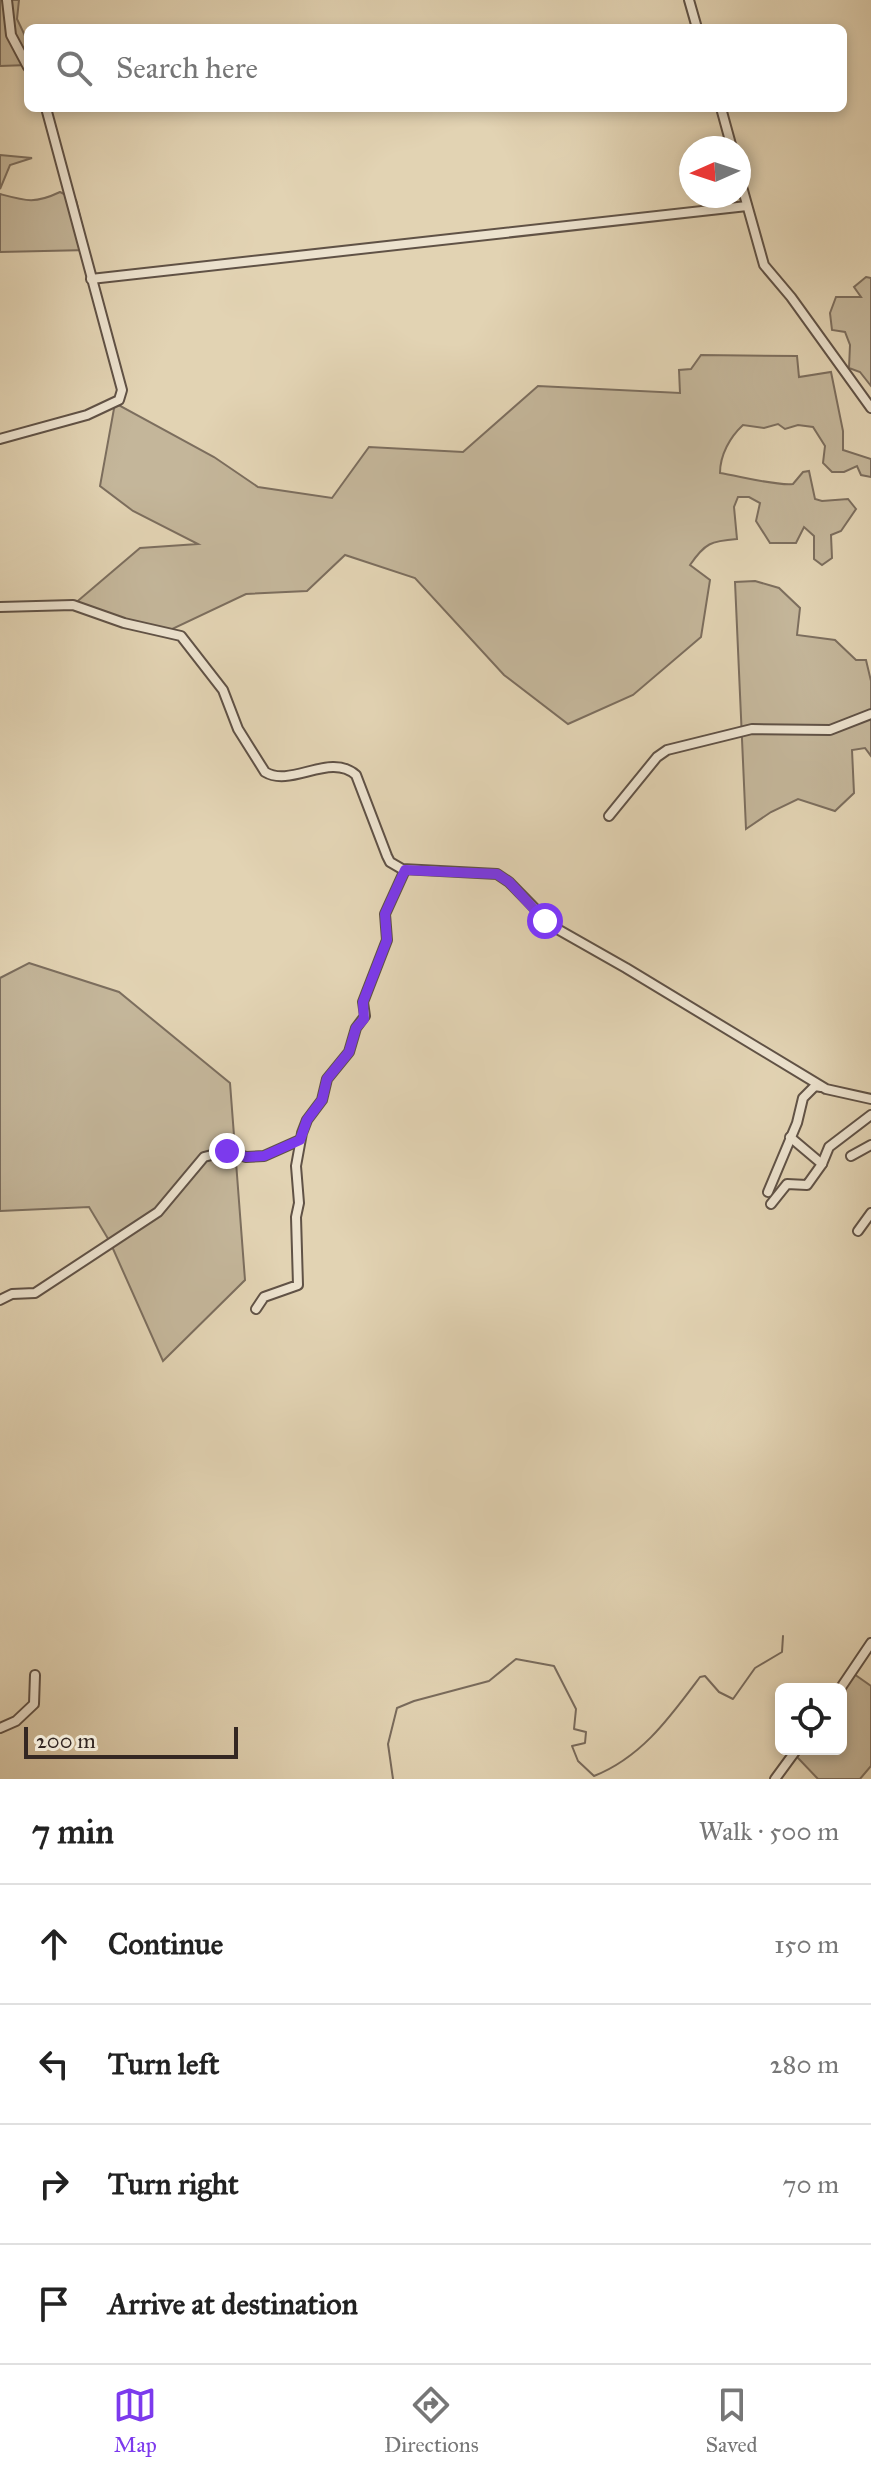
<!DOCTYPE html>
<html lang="en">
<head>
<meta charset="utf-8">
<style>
	body { margin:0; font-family:"IM FELL Great Primer",serif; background:#f2f2f2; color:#222 }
	.controls { position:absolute; right:24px; bottom:24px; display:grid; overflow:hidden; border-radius:12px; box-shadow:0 4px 12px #0003 }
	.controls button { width:72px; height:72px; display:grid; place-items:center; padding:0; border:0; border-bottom:2px solid #e0e0e0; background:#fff; color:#222; font:40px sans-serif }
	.compass { position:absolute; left:679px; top:136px; width:72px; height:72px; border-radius:50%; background:#fff; box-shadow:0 4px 12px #0003; rotate:267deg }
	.scale { position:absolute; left:24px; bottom:20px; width:214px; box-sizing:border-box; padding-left:8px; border:4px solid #342722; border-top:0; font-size:22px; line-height:28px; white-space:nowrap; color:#342722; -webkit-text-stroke:6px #ece2ce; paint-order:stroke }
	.stop { position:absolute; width:24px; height:24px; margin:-18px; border:6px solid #7c3aed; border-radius:50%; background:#fff }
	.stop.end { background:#7c3aed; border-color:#fff; box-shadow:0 2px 8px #0008 }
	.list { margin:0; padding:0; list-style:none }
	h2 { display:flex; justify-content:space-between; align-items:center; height:104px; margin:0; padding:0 32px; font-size:34px }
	h2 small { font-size:26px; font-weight:400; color:#767676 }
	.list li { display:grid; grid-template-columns:52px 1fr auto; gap:24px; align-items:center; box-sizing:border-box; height:120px; padding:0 32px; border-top:2px solid #e0e0e0 }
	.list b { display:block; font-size:30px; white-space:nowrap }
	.list em { font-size:26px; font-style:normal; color:#767676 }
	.icon { flex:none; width:44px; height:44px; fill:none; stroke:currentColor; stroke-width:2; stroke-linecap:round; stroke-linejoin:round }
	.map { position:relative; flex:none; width:871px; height:1779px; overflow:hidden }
	.search { position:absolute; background:#fff; box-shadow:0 4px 12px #0003; left:24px; right:24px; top:24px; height:88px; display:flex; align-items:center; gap:20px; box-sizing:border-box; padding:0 28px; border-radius:12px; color:#767676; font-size:30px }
	.sheet { height:584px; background:#fff }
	nav { display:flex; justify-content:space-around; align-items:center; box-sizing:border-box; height:112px; border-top:2px solid #e0e0e0; background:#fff; font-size:22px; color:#767676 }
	nav a { display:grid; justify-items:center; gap:4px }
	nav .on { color:#7c3aed }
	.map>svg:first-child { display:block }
	.green { fill:#c4b69a; stroke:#7c6e5e; stroke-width:2 }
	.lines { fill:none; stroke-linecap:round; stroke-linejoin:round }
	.stream { stroke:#796b5c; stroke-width:2 }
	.street-casing { stroke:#605246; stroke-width:12 }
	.street { stroke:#ece2ce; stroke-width:8 }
	.route { stroke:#7c3aed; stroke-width:10 }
</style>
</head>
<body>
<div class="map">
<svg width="871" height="1779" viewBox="0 0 871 1779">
	<rect width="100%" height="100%" fill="#e2d3b3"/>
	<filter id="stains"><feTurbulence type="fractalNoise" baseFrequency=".0025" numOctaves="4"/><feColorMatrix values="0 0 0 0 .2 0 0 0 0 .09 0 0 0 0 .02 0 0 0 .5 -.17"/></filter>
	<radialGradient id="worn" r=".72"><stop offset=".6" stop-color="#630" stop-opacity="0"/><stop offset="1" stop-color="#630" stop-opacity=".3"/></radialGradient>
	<g class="green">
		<polygon points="0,0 19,0 17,19 28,42 28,65 0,66"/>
		<polygon points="0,155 32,158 10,165 0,189"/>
		<path d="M60 192 76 200 88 250 0 252V194C26 201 35 204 60 192Z"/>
		<polygon points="866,277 871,278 871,386 860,372 849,368 850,345 845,332 832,330 830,313 836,297 861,297 854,287"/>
		<path d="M701 355 797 356 799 377 831 372 843 431V450L871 459V477L861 475 857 466 844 472H832L823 463 825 446 813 427 798 425 785 429 778 424 764 428 743 425C730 437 720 455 720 473 739 476 776 486 793 484L803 472 809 471 815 499 822 501 848 499 856 509 841 531 831 535 832 558 822 565 814 559V536L804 527 796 543H770L756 521 760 503 749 497H738L734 507 737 539C711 541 705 543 690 565L710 580 701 637 633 695 568 724 504 675 415 578 345 555 307 591 246 594 166 632 73 605 140 548 198 544 133 511 100 486 115 403 214 457 258 487 332 498 369 447 463 452 538 386 680 393 679 370 691 369Z"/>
		<polygon points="755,581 779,588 800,608 797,635 835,640 856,660 866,660 871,681 871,756 865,748 852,750 854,793 835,811 798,799 771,812 746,829 735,582"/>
		<polygon points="29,963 119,992 230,1083 245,1280 163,1361 110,1242 89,1207 0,1211 0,978"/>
		<polygon points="854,1674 871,1686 871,1766 860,1779 818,1779 797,1757 803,1749 841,1749 841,1693"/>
	</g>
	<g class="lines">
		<path class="stream" d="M393 1779 388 1744 397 1708 414 1701 489 1681 516 1659 554 1666 576 1709 574 1729 586 1732 585 1743 572 1746 578 1761 594 1776C642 1757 670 1717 700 1677L705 1676 719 1692 733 1699 755 1668 782 1652 783 1636"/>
		<defs>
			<g id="street">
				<polyline points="7,0 11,35 28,67"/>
				<polyline points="689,0 697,28"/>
				<polyline points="721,108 732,148"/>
				<polyline points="739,176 764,265 791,297 871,408"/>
				<polyline points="91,279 747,206"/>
				<polyline points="0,439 87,415 119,400 122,390 46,108"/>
				<path d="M0 607 73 605 124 623 181 636 223 690 238 729 265 772C291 788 330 752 356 775L387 856 390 862 402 869 497 874 509 882 552 926 626 968 826 1089 871 1099"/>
				<polyline points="609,816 657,757 667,750 752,729 830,730 871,714"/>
				<polyline points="790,1137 822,1164"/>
				<polyline points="851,1156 871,1145"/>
				<polyline points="768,1192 797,1123 803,1098 815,1086 821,1087"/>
				<polyline points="771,1204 787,1184 807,1185 822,1164 829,1147 871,1115"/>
				<polyline points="858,1231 871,1213"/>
				<polyline points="0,1300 12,1294 35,1293 158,1212 204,1157 227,1151 246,1157 264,1156 300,1140"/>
				<polyline points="256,1309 264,1297 298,1285 296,1217 299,1203 296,1166 302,1133 307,1120 322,1100 327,1079 349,1052 356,1028 365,1016 363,1002 387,940 385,914 405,870"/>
				<polyline points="840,1689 871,1643"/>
				<polyline points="0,1728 16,1721 34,1704 35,1675"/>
				<polyline points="775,1779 797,1749"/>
			</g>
		</defs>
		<use href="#street" class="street-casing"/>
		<use href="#street" class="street"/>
	</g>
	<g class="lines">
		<polyline class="route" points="227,1151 246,1157 264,1156 300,1140 307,1120 322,1100 327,1079 349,1052 356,1028 364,1019 363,1002 387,940 385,914 405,870 497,874 509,882 545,921"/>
	</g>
	<rect width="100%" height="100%" filter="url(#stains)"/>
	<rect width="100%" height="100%" fill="url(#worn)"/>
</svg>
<div class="controls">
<button><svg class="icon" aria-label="locate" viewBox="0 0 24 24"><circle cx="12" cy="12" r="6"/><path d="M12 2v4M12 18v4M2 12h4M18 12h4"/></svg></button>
</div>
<svg class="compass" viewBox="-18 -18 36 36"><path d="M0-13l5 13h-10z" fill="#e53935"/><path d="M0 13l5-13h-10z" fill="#767676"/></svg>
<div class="scale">200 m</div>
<div class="stop" style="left:545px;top:921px"></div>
<div class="stop end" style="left:227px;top:1151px"></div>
<div class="search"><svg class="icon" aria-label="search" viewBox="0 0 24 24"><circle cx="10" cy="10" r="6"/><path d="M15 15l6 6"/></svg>Search here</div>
</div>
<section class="sheet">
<h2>7 min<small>Walk · 500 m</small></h2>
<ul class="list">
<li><svg class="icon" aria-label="ahead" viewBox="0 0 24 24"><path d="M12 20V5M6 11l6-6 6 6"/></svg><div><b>Continue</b></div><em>150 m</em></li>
<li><svg class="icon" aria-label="left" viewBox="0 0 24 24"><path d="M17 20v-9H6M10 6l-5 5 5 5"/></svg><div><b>Turn left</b></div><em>280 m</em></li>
<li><svg class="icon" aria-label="right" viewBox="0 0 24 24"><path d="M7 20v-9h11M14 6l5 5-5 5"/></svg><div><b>Turn right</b></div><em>70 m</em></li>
<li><svg class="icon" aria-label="arrive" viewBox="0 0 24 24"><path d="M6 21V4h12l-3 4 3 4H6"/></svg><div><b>Arrive at destination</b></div></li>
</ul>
</section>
<nav>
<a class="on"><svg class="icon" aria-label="map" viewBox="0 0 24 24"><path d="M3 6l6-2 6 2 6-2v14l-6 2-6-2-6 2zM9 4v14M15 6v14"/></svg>Map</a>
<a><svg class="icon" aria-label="directions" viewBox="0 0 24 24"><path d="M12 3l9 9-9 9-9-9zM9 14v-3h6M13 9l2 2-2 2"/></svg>Directions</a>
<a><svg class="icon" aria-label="saved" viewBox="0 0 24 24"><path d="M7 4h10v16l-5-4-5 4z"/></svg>Saved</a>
</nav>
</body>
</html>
